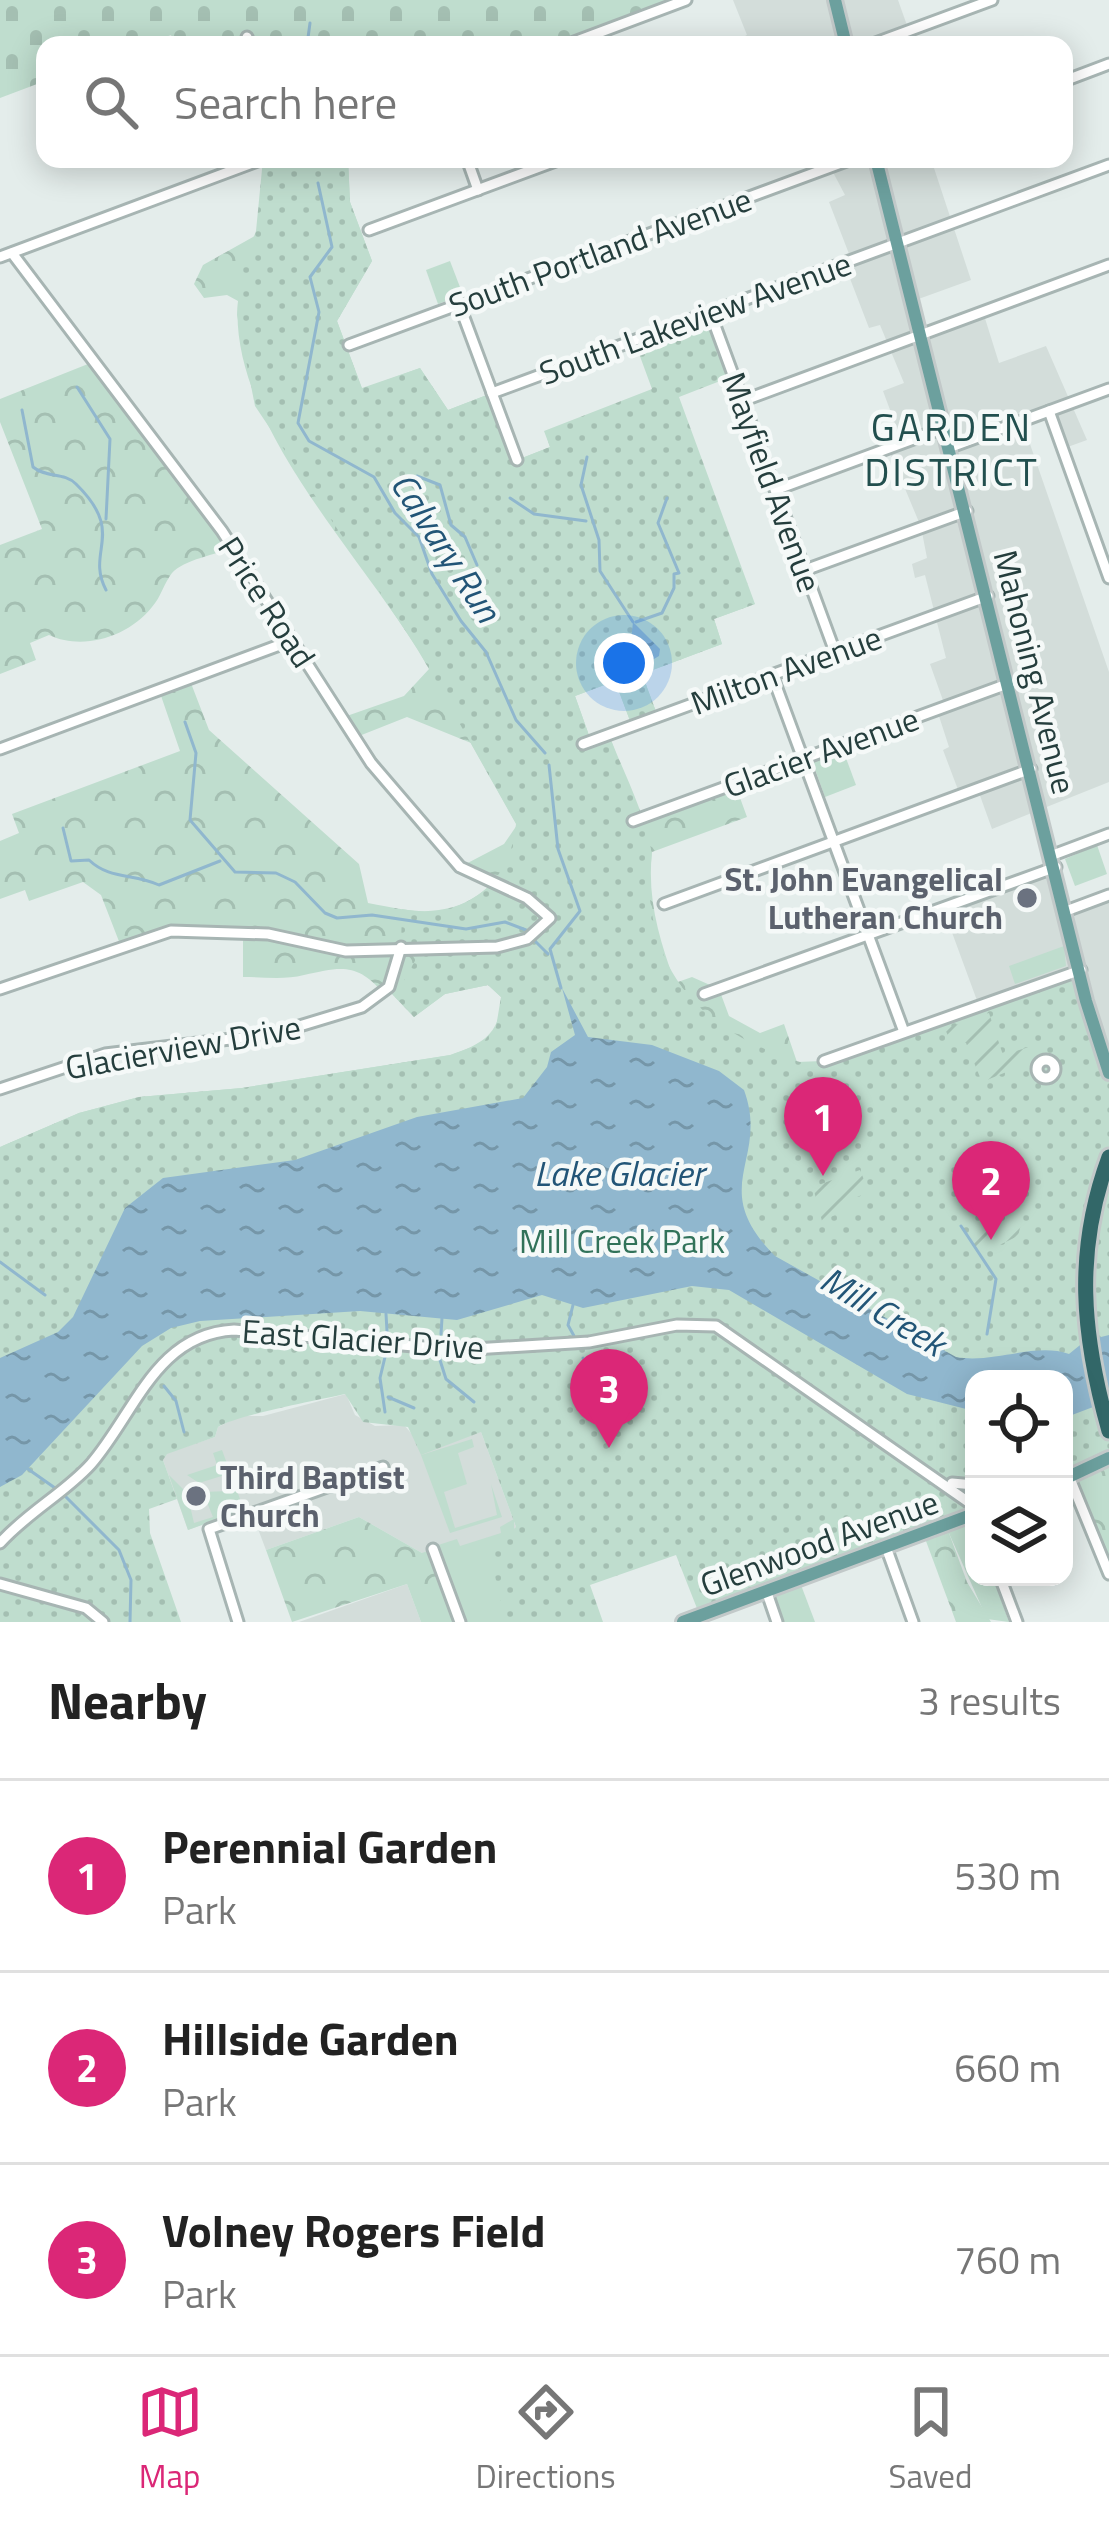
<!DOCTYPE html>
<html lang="en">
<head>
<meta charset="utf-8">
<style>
	body { margin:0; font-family:"Titillium Web",sans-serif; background:#f6f6f6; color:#222 }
	.controls { position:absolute; right:36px; bottom:36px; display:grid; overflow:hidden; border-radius:24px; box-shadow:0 6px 30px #0003 }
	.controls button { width:108px; height:108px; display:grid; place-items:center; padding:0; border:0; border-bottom:3px solid #e0e0e0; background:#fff; color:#222; font:60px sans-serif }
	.you { position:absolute; left:624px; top:663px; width:42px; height:42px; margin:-30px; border:9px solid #fff; border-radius:50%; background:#1a73e8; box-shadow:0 0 0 18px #1a73e833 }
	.badge { display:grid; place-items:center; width:78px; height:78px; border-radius:50%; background:#db2777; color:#fff; font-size:39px; font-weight:700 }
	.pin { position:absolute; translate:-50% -99px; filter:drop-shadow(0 3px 6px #0008) }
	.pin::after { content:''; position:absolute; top:63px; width:42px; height:36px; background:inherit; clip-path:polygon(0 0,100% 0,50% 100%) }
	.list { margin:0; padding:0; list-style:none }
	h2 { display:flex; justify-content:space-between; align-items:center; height:156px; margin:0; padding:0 48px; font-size:51px }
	h2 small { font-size:39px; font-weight:400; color:#767676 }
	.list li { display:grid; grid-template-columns:78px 1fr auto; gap:36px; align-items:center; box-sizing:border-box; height:192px; padding:0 48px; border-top:3px solid #e0e0e0 }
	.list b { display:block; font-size:45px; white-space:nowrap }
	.list p { margin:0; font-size:39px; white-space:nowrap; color:#767676 }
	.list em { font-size:39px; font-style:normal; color:#767676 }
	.icon { flex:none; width:66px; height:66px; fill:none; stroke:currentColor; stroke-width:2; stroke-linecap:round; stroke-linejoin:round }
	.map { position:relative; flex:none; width:1109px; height:1622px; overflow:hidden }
	.search { position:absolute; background:#fff; box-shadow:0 6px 30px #0003; left:36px; right:36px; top:36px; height:132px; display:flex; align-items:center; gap:30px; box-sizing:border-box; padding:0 42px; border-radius:24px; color:#767676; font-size:45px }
	.sheet { height:732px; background:#fff }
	nav { display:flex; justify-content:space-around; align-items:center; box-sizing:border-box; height:168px; border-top:3px solid #e0e0e0; background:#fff; font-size:33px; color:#767676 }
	nav a { display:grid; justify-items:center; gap:6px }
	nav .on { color:#db2777 }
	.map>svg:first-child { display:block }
	.built { fill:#d3ddda }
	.grass { fill:#bfddce }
	.forest { fill:url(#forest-crowns) }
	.cemetery { fill:url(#cemetery-stones) }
	.park { fill:url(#park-dots) }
	.garden { fill:url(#garden-furrows) }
	.water { fill:url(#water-ripples) }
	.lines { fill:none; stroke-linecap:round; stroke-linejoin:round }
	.stream { stroke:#90b7ce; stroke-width:3 }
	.minor-casing { stroke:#a7b5b3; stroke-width:15 }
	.major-casing { stroke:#c2c9c9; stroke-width:18 }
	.highway-casing { stroke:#c2c9c9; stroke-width:21 }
	.minor { stroke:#fff; stroke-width:9 }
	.major { stroke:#6ca09e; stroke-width:12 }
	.highway { stroke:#326768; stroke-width:15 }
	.worship-dot { fill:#6b7280; stroke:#f5f9f8; stroke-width:4.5 }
	.labels { text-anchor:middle; stroke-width:9; stroke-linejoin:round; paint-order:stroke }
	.street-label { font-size:33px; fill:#253e3d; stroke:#f5f9f8 }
	.worship-label { font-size:33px; font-weight:bold; fill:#5b616d; stroke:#f5f9f8; text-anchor:end }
	.park-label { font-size:33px; fill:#317259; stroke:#f5f9f8 }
	.water-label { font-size:36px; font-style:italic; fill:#257; stroke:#f5f9f8 }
	.quarter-label { font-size:39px; letter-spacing:3px; fill:#224f4e; stroke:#f5f9f8 }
</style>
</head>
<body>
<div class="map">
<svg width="1109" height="1622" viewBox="0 0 1109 1622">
	<defs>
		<pattern id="forest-crowns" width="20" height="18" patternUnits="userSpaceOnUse" patternTransform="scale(3)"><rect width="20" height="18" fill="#bfddce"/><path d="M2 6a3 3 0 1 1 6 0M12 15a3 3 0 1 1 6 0" fill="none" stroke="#a4bfb2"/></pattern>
		<pattern id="cemetery-stones" width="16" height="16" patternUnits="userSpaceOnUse" patternTransform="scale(3)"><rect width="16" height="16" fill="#bfddce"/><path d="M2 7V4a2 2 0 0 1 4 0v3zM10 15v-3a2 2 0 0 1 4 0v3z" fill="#a4bfb2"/></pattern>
		<pattern id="park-dots" width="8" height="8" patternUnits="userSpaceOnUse" patternTransform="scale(3)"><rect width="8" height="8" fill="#bfddce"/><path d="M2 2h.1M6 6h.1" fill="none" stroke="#a4bfb2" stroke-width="1.8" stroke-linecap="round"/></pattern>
		<pattern id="garden-furrows" width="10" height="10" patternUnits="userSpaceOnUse" patternTransform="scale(3)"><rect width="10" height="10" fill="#bfddce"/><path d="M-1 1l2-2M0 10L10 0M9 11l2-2" fill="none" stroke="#a4bfb2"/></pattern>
		<pattern id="water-ripples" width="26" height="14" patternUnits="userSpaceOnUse" patternTransform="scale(3)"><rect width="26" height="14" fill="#90b7ce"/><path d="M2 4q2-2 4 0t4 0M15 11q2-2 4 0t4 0" fill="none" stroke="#7596a8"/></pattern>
	</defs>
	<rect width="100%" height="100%" fill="#e4edeb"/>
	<g class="built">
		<polygon points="733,0 898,0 909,31 898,35 901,45 743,45 741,38 747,35"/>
		<polygon points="826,159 931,159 971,280 913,301 922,334 983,312 999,363 1046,346 1087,440 1062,449 1048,411 1022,421 1109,672 1109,782 992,829 978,790 960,795 943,750 949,747 937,710 945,706 930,664 946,658 925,575 915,578 912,564 927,558 921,527 888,448 902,442 883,391 904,383 880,325 869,328 844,263 851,259 829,202 845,195"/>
		<polygon points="1056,867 1067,911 1109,895 1109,1061 979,1006 943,908"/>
		<polygon points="346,1394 355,1415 375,1426 404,1425 417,1440 481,1432 516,1527 507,1540 489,1552 422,1553 359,1517 266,1550 252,1513 209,1529 206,1523 188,1530 163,1460 167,1453 215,1437 218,1427 240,1416 263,1416"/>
		<polygon points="407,1584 421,1622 299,1622"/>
	</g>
	<g class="grass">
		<polygon points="450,261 463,295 438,304 426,270"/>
		<polygon points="843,750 856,785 825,797 812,761"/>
		<polygon points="1097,845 1107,874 1075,886 1065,859"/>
		<polygon points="1064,946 1066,966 1015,984 1009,966"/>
		<polygon points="472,1439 474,1447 458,1453 467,1484 444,1492 455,1528 497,1515 491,1484 502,1517 450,1533 421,1455"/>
		<polygon points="222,1450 244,1510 188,1530 169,1475 187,1493 194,1523 213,1517 203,1492 229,1491 228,1474 199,1483 187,1475 217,1465 213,1453"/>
		<polygon points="514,1519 514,1533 507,1540 506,1622 460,1622 432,1547 457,1539 460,1546 501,1533 500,1527"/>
		<polygon points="972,1521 974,1577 993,1577 1009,1622 987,1619 948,1531"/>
		<polygon points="801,1585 815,1622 784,1622 774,1595"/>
	</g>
	<g class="forest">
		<path d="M348 159 350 202 372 261 337 321 362 389 420 368 448 410 492 393 517 460 550 447 545 431 755 604 714 619 722 644 642 674 658 717 632 726 615 681 575 696 591 741 609 735 640 818 735 784 747 817 652 852C647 899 659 938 675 983L692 977 719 989 729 1016 760 1033 784 1024 797 1062 822 1061 1109 1317 534 1041 0 1147 79 1113 139 1097 242 1088 451 1055C482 1044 501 1034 501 997L488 985 445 994 414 1017 388 990 384 994C357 962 341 967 304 975 285 980 263 977 243 977V932L200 929 120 944 101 895 83 882 29 901 25 890 0 899V841L19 833 12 814 180 751 159 690 189 678 209 730 359 864 368 903C423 913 447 922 492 884L460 867 504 844 517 825 471 743 407 717 354 738 341 718 404 696 429 669C369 561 228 427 238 301L227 295 204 298 194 284 203 265 253 237Z"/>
		<path d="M93 362 234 548C217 554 183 560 172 573 164 583 161 597 152 607 128 637 83 651 49 635L30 643 36 660 0 674V545L42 529 0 422V399Z"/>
		<polygon points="1109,1401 1109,1574 1073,1477 1064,1418"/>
		<polygon points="359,1517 422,1553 433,1549 460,1622 421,1622 407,1584 292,1622 266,1550"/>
		<polygon points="946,1525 967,1582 991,1622 956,1622 923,1533"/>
	</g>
	<polygon class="cemetery" points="0,0 686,0 566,45 202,45 198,36 175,44 171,35 144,45 45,45 45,81 0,98"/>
	<path class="park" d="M263 159H348L350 202 372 261 337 321 362 388 420 368 448 410 492 393 517 460 550 447 544 431 652 389 634 340 710 312 733 376 679 397 755 604 714 619 722 644 642 674 658 717 632 726 615 681 575 696 591 741 609 735C623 771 644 811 651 849 653 861 648 874 649 886 654 989 717 1038 810 1065L1081 970 1109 1073V1458L1064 1479V1379H974V1514L700 1616 676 1555 590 1585 603 1622H506L489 1552 516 1527 481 1432 421 1455 408 1427 363 1422 345 1394C318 1400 238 1415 218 1427L215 1437 167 1454 163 1460 177 1499 149 1509 150 1533 181 1622H0V1147L79 1113 139 1097 242 1088 450 1055 483 1043 496 1027 501 997 488 985 445 994 414 1017 395 997 422 948 401 947 402 909C461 920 510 888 516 824L419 651 255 406 237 315 240 274 256 231Z"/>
	<g class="garden">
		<polygon points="989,1013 1003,1055 1029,1047 1033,1061 982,1082 966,1043 949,1038 945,1029"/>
		<polygon points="860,1170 869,1192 857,1197 859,1204 822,1221 813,1187"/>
		<polygon points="1011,1213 1021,1224 1018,1236 981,1254 969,1240 974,1230 994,1231"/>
	</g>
	<g class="water">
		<polygon points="633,622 660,649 659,656 632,672 621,666 629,659"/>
		<path d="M562 988 588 1037 652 1045 719 1071 744 1090C770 1161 706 1186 775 1256L956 1357C993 1364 1035 1342 1069 1354L1085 1341 1109 1335V1401L1064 1418V1379H974V1411L907 1394 729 1290 692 1286 583 1308 542 1295 457 1320 360 1311 200 1321 171 1328 142 1346 22 1475 0 1487V1358L58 1332 73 1317 125 1208 163 1178 295 1160 417 1117 523 1098 547 1067 551 1052 575 1035Z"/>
	</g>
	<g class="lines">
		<g class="stream">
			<polyline points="307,45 310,23"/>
			<polyline points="318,183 332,247 310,277 319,312 298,423 309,441 374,477 395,513 419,537 432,574 461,621 486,652 516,720 545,753"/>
			<polyline points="77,387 110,439 106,519"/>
			<path d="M22 410 33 467C46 478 64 472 76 484 127 534 85 550 106 590"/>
			<polyline points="587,457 581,485 599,540 600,571 633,622"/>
			<polyline points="417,476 440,485 451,525 465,537 477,565"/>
			<polyline points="510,498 534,514 586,521"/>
			<polyline points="636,622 662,613 674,588 674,574 679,573 658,523 667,498"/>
			<polyline points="185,722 196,753 190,820 235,872 276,873 295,882 325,913 337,918 372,915 466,929 505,922 526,930"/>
			<polyline points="549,765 558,849 580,911 550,949 561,988"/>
			<path d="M63 828 71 861 89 860C110 880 133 873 159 885L220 861"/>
			<polyline points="534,940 548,954"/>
			<polyline points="961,1226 996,1279 987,1334"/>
			<polyline points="0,1262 45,1295"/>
			<polyline points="573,1305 568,1325 574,1336"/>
			<polyline points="386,1314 387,1331"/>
			<polyline points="441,1334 442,1318"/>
			<polyline points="385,1357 380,1378 385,1412"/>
			<polyline points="439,1357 446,1379 474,1402"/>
			<polyline points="583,1358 593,1380"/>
			<polyline points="164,1386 176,1401 184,1432"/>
			<polyline points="388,1397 414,1408"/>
			<polyline points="28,1469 55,1488"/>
			<polyline points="63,1494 119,1550 131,1580 130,1622"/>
		</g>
		<defs>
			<g id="minor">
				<polyline points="247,37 250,45"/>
				<polyline points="566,45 686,0"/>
				<polyline points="870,45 992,0"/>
				<polyline points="1064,81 1109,64"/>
				<polyline points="467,159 478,190"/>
				<polyline points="369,230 561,159"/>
				<polyline points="0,257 263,159"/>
				<polyline points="459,304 517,460"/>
				<polyline points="710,312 835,652"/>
				<polyline points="349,345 852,159"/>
				<polyline points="492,393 1109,165"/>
				<polyline points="742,401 1109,265"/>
				<polyline points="1049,411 1109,578"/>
				<polyline points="951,447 1109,389"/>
				<polyline points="775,490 946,427"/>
				<polyline points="805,570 967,511"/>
				<polyline points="772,675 904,1032"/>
				<polyline points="583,744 988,596"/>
				<polyline points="0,749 293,640"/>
				<polyline points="633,821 1010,683"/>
				<polyline points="1053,855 1109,834"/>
				<polyline points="664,904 1031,769"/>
				<polyline points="1066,911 1109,895"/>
				<polyline points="0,989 171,931 268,934 346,951 497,947 527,939 550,918 527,898 460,867 371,763 222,531 12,253"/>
				<polyline points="704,994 1056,867"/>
				<circle cx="1046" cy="1069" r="9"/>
				<polyline points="824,1061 1081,970"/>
				<polyline points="0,1089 105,1054 273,1034 362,1007 389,987 401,947"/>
				<polyline points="1064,1464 1109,1574"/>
				<polyline points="952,1483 974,1485"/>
				<path d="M0 1543C28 1512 66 1492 91 1464 135 1413 156 1334 234 1330L458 1350 589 1342 677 1325 716 1326 974 1506"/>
				<polyline points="886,1547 913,1622"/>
				<polyline points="433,1549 460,1622"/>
				<polyline points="1000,1577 1017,1622"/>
				<polyline points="0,1584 86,1608 103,1622"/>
				<polyline points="766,1590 777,1622"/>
				<polyline points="238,1622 209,1529 383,1467"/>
			</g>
			<g id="major">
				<polyline points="835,0 846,45"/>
				<polyline points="876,159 1086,1001 1109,1073"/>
				<polyline points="1064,1479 1109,1458"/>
				<polyline points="683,1622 974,1514"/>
			</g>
			<path id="highway" d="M1109 1157C1074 1252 1082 1335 1109 1431"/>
		</defs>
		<use href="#minor" class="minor-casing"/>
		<use href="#major" class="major-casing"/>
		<use href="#highway" class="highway-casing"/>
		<use href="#minor" class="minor"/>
		<use href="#major" class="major"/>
		<use href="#highway" class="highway"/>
	</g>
	<g class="worship-dot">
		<circle cx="1027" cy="898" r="12"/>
		<circle cx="196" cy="1496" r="12"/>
	</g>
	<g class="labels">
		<g class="street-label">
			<text transform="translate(600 252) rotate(-20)" y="12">South Portland Avenue</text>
			<text transform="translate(695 318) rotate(-20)" y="12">South Lakeview Avenue</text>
			<text transform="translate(772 482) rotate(70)" y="12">Mayfield Avenue</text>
			<text transform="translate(267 602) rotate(57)" y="12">Price Road</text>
			<text transform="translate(786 670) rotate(-20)" y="12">Milton Avenue</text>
			<text transform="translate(1035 672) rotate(76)" y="12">Mahoning Avenue</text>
			<text transform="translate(821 752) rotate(-20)" y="12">Glacier Avenue</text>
			<text transform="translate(183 1047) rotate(-10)" y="12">Glacierview Drive</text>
			<text transform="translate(363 1339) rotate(4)" y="12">East Glacier Drive</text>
			<text transform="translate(819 1543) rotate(-20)" y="12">Glenwood Avenue</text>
		</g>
		<g class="worship-label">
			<text x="1003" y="891">St. John Evangelical<tspan x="1003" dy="38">Lutheran Church</tspan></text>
			<text x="220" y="1489" text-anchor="start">Third Baptist<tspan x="220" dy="38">Church</tspan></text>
		</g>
		<g class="park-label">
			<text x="622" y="1253">Mill Creek Park</text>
		</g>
		<g class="water-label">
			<text transform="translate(446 547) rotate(57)" y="13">Calvary Run</text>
			<text x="619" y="1186">Lake Glacier</text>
			<text transform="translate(883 1311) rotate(31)" y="13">Mill Creek</text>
		</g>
		<g class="quarter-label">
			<text x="952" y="441">GARDEN<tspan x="952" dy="45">DISTRICT</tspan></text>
		</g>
	</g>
</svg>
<div class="controls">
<button><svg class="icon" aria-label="locate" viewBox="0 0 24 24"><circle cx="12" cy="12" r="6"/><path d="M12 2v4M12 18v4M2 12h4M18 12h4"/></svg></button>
<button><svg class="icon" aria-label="layers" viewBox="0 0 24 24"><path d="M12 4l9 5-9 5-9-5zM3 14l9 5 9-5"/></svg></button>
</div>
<div class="you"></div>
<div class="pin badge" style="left:823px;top:1176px">1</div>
<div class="pin badge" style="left:991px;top:1240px">2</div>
<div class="pin badge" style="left:609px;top:1448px">3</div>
<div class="search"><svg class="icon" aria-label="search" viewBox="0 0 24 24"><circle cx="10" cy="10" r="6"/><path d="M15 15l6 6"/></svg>Search here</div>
</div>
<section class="sheet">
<h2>Nearby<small>3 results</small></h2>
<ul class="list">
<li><span class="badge">1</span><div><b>Perennial Garden</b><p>Park</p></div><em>530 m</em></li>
<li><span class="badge">2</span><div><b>Hillside Garden</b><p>Park</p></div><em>660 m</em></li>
<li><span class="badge">3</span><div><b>Volney Rogers Field</b><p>Park</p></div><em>760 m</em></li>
</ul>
</section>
<nav>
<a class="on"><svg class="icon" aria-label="map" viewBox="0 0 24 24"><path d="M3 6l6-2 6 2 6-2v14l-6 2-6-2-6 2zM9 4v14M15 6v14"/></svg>Map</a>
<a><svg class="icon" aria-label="directions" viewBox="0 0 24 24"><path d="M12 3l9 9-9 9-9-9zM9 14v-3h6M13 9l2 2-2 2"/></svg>Directions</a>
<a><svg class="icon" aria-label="saved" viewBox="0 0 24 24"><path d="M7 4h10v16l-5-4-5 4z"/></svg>Saved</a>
</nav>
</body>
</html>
